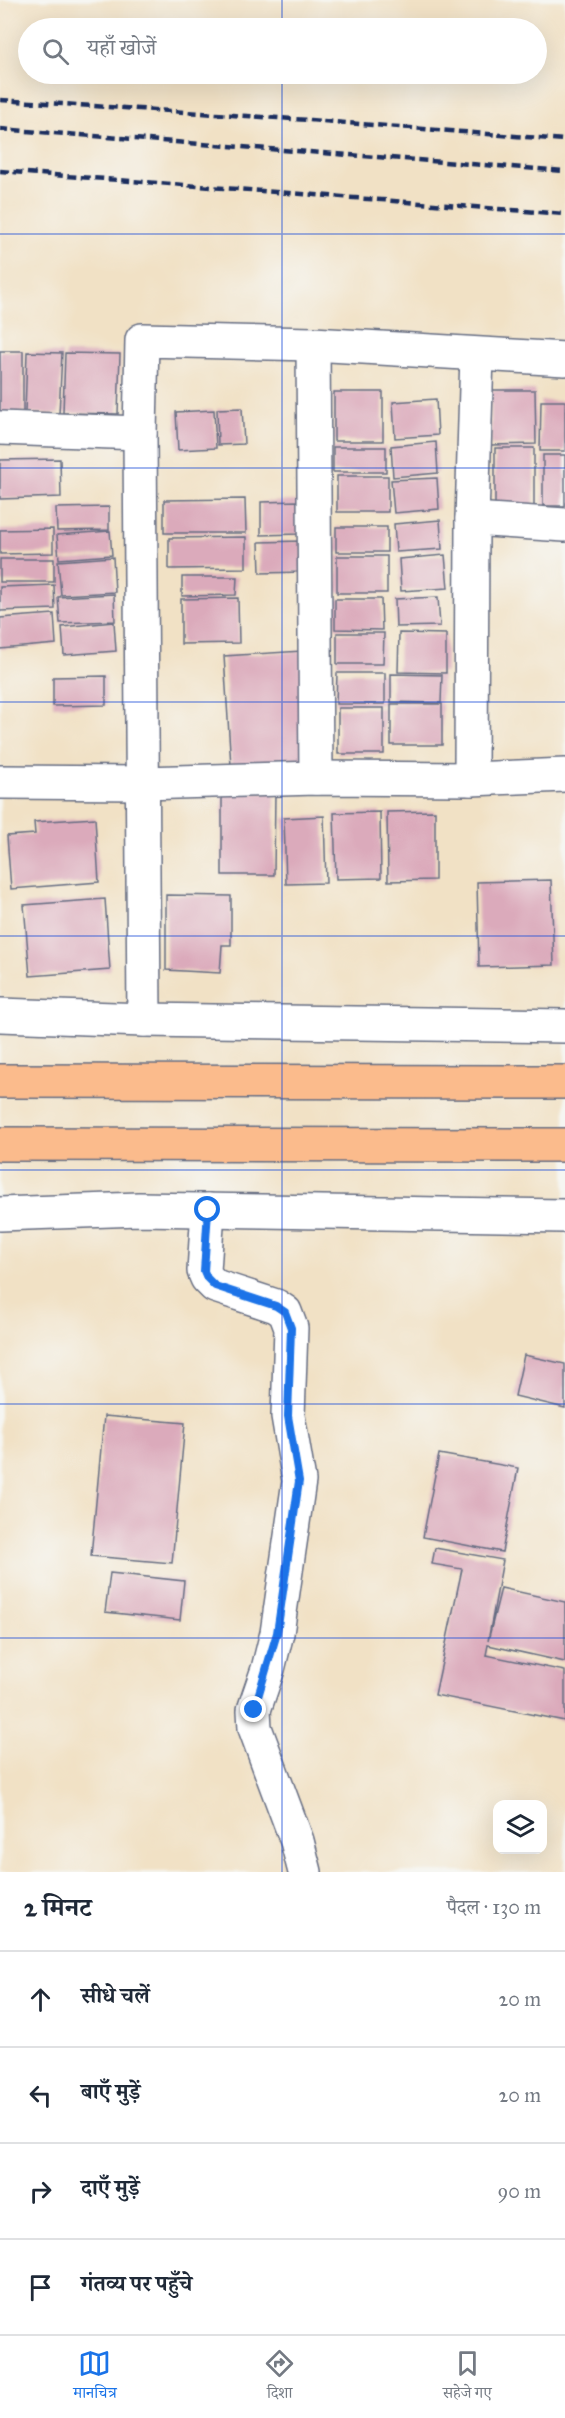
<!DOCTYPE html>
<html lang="hi">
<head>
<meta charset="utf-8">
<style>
	body { margin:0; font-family:"IM FELL Great Primer","Noto Serif Devanagari",serif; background:#f6f6f7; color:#1f2937 }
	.controls { position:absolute; right:18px; bottom:18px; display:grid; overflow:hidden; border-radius:12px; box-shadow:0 6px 24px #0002 }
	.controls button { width:54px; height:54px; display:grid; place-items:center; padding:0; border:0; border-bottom:2px solid #e0e1e3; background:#fff; color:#1f2937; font:30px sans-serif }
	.stop { position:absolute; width:18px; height:18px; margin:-14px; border:4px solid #1a73e8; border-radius:50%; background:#fff }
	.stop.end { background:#1a73e8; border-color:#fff; box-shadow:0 2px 6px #0008 }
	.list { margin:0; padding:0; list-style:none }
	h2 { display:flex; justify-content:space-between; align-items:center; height:78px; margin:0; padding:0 24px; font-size:26px }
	h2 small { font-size:20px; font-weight:400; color:#747a83 }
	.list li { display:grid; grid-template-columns:39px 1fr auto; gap:18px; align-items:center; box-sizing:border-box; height:96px; padding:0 24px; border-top:2px solid #e0e1e3 }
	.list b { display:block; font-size:22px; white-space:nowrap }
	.list em { font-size:20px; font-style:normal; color:#747a83 }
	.icon { flex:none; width:33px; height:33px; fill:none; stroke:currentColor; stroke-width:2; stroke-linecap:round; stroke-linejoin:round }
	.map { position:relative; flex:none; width:565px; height:1872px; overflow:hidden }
	.search { position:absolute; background:#fff; box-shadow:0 6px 24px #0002; left:18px; right:18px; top:18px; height:66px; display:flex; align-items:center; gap:15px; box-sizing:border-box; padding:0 21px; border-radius:33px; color:#747a83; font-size:22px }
	.sheet { height:462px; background:#fff }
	nav { display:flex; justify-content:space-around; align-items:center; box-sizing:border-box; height:84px; border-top:2px solid #e0e1e3; background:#fff; font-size:16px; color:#747a83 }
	nav a { display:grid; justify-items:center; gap:3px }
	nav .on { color:#1a73e8 }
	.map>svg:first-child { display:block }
	.building { fill:#dbaabb }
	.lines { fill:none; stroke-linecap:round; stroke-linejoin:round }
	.minor-casing { stroke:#666d82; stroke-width:36 }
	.major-casing { stroke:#666d82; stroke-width:36 }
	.minor { stroke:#fff; stroke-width:33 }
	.major { stroke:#fbbb8c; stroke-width:33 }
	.rail { stroke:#1b2f5e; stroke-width:4.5; stroke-dasharray:9 4.5; stroke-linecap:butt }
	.route { stroke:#1a73e8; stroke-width:8 }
	.grid { fill:none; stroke:#1d4ed8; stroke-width:1.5; stroke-opacity:0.55 }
</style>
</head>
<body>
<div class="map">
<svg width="565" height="1872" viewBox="0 0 565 1872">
	<rect width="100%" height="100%" fill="#f6f6f2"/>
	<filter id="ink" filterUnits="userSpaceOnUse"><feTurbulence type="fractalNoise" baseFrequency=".0167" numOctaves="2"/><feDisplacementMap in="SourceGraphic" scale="12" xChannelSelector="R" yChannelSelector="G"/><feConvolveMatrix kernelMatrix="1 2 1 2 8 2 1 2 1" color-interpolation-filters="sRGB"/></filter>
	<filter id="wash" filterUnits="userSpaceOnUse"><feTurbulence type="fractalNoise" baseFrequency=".008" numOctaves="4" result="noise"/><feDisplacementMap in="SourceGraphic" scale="24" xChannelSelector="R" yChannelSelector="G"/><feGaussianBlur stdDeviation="1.35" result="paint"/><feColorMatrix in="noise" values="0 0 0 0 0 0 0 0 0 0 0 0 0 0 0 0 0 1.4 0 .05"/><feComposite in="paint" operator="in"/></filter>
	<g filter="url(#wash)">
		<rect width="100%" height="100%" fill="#f1e1c5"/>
		<g id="blocks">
			<g class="building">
				<rect x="0" y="351" width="23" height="62"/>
				<polygon points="27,352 62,353 59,414 25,413"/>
				<polygon points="65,353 120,354 118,414 63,413"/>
				<polygon points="491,390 535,390 536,444 491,445"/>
				<rect x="334" y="392" width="49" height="49"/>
				<polygon points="436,399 438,435 395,438 393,402"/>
				<polygon points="541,401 565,401 565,451 540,451"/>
				<polygon points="242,408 244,444 218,445 217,409"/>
				<polygon points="214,410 216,448 178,450 176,412"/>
				<polygon points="436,442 438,473 393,477 391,446"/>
				<rect x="333" y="447" width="53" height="25"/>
				<rect x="495" y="448" width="39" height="59"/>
				<rect x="543" y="455" width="22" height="51"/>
				<polygon points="60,459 61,497 0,499 0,460"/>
				<rect x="337" y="476" width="51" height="36"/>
				<polygon points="437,478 439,509 394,513 391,480"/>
				<polygon points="245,499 246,533 164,533 164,500"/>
				<polygon points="299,501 299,534 261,535 261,502"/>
				<polygon points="109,507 109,530 57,531 56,508"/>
				<polygon points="440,520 442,549 396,552 394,524"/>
				<rect x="336" y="527" width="51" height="25"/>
				<polygon points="53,529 53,553 0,554 0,530"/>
				<polygon points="110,531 112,555 59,559 57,535"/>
				<polygon points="246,537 246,568 169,569 169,538"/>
				<polygon points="303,541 303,572 260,573 259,542"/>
				<polygon points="445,555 448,588 401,591 399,559"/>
				<rect x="337" y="556" width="50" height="37"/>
				<polygon points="113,557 115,592 61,595 58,561"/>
				<rect x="0" y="559" width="54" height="23"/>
				<polygon points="182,577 237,577 236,595 182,596"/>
				<polygon points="54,585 55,609 0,611 0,587"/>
				<polygon points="114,594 115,621 60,623 58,597"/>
				<polygon points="438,597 440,626 396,627 395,599"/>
				<polygon points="238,598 239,643 181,644 181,599"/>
				<polygon points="335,599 381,599 382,630 335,629"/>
				<polygon points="54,614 56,644 0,649 0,618"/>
				<polygon points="114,622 116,651 64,655 62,627"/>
				<polygon points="337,633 384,633 383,664 337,664"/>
				<polygon points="399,633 446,634 446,673 398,672"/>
				<polygon points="302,651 309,761 231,766 224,656"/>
				<polygon points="337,673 385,673 385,704 336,704"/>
				<polygon points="391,674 442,675 441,703 391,702"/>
				<polygon points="106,676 106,705 53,706 53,677"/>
				<rect x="391" y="704" width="51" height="41"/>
				<rect x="338" y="708" width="46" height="46"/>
				<polygon points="222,792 275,792 274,875 222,875"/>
				<polygon points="435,811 435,880 388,881 387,812"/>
				<polygon points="380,812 381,878 336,879 334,813"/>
				<polygon points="324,816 326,883 286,884 284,818"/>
				<polygon points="95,818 99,882 11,889 7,836 35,834 34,822"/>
				<polygon points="551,880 554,965 479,967 477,882"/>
				<polygon points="166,895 231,896 231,945 222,945 220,973 166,970"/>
				<polygon points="105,899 110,970 30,976 24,905"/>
				<polygon points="524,1355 565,1364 565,1408 515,1396"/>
				<polygon points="104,1416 185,1423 172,1563 91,1556"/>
				<polygon points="439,1454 518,1468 502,1552 423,1537"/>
				<polygon points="435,1548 503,1560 488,1641 501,1588 565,1602 565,1662 488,1645 486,1655 565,1671 565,1721 435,1695 462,1569 432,1564"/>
				<polygon points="110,1573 184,1581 180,1620 105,1612"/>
			</g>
		</g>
	</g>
	<g filter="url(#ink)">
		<use href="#blocks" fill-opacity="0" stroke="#666d82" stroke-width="1.5"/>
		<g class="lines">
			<defs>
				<g id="minor">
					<polyline points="313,344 316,778"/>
					<polyline points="0,428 140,433"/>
					<polyline points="472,519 565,525"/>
					<polyline points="471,779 472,519 477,355"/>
					<polyline points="0,782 143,783 316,778 471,779 565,775"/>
					<polyline points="0,1015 144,1020 565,1026"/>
					<polyline points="144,1020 140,433 142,340 313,344 565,359"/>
					<polyline points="208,1210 204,1271 207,1278 215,1286 276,1306 285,1312 291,1328 288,1416 299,1481 277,1633 268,1669 254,1710 255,1728 297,1841 305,1872"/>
					<polyline points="0,1214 139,1209 565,1216"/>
				</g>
				<g id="major">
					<polyline points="0,1081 565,1082"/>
					<polyline points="0,1144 565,1145"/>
				</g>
			</defs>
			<use href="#minor" class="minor-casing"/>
			<use href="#major" class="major-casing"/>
			<use href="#minor" class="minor"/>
			<use href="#major" class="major"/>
			<g class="rail">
				<polyline points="0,100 309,120 565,140"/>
				<polyline points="0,129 565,171"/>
				<polyline points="0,171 565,214"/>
			</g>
		</g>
	</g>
	<g class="lines" filter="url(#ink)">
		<polyline class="route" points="208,1210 204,1271 207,1278 215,1286 276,1306 285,1312 291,1328 288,1416 299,1481 277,1633 254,1710"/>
	</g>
	<path class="grid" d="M282 0V28M282 74V1872M0 234H565M0 468H565M0 702H565M0 936H565M0 1170H565M0 1404H565M0 1638H565"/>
</svg>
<div class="controls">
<button><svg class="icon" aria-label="layers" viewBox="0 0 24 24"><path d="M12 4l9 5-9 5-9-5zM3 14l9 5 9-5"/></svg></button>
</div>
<div class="stop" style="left:208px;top:1210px"></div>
<div class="stop end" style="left:254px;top:1710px"></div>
<div class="search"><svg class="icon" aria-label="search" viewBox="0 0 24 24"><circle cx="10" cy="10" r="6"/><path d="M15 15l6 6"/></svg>यहाँ खोजें</div>
</div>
<section class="sheet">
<h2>2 मिनट<small>पैदल · 130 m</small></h2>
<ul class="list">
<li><svg class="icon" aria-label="ahead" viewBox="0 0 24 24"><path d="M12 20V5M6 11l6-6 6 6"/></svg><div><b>सीधे चलें</b></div><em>20 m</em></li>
<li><svg class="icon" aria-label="left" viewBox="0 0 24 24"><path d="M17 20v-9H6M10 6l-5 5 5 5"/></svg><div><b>बाएँ मुड़ें</b></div><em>20 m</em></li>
<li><svg class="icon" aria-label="right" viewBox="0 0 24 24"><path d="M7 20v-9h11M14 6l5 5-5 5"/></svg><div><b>दाएँ मुड़ें</b></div><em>90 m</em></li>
<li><svg class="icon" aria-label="arrive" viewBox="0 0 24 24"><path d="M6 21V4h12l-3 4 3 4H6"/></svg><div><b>गंतव्य पर पहुँचे</b></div></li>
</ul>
</section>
<nav>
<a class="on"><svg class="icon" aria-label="map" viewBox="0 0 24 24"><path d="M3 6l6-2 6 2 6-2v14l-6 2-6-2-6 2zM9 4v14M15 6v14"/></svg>मानचित्र</a>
<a><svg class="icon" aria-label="directions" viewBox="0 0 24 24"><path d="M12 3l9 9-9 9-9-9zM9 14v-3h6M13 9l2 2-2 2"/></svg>दिशा</a>
<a><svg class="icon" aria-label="saved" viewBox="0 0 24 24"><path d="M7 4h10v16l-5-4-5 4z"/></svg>सहेजे गए</a>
</nav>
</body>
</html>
